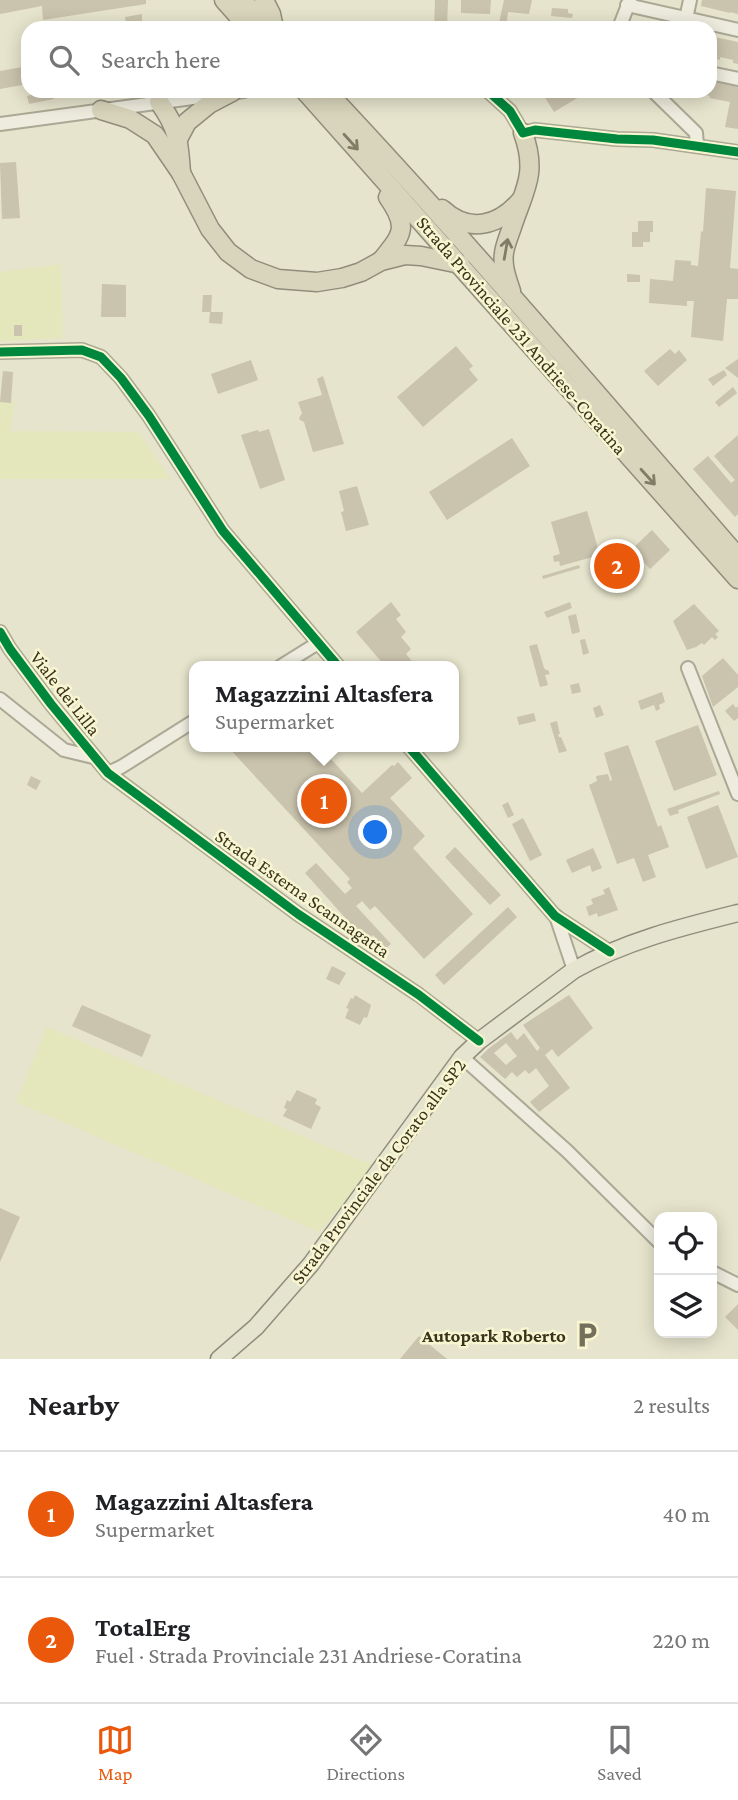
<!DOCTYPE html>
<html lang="en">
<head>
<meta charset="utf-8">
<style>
	body { margin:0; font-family:"Crimson Pro",serif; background:#f6f6f6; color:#202124 }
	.controls { position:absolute; right:21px; bottom:21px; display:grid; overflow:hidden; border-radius:14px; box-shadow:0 4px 18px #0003 }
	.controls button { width:63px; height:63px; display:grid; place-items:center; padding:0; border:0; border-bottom:2px solid #e0e0e0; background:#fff; color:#202124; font:35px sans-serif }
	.you { position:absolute; left:376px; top:833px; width:24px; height:24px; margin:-18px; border:5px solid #fff; border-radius:50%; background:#1a73e8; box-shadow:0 0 0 10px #1a73e833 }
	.badge { display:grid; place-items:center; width:46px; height:46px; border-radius:50%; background:#ea580c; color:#fff; font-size:23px; font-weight:700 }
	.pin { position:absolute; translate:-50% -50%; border:4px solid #fff; box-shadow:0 2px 7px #0006 }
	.popup { position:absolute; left:189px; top:661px; width:270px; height:91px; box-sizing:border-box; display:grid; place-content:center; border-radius:14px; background:#fff; filter:drop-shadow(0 2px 5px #0005); font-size:23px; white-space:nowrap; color:#757577 }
	.popup b { font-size:26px; color:#202124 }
	.popup::after { content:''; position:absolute; left:50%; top:100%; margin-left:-14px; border:14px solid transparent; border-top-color:#fff }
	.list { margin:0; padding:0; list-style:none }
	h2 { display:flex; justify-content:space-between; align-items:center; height:91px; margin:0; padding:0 28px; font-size:30px }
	h2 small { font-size:23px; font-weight:400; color:#757577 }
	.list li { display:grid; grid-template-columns:46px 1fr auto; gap:21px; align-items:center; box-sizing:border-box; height:126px; padding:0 28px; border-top:2px solid #e0e0e0 }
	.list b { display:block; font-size:26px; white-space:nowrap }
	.list p { margin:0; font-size:23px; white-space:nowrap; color:#757577 }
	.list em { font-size:23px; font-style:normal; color:#757577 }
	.icon { flex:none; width:38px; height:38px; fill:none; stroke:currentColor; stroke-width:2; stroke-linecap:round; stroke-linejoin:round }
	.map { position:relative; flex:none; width:738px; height:1359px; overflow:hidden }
	.search { position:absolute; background:#fff; box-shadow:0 4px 18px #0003; left:21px; right:21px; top:21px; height:77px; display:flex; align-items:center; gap:18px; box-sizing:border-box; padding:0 24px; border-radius:21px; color:#757577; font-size:26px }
	.sheet { height:343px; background:#fff }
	nav { display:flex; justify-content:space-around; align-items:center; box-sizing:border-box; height:98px; border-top:2px solid #e0e0e0; background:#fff; font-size:19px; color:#757577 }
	nav a { display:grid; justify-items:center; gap:4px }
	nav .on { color:#ea580c }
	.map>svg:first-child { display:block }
	.farmland { fill:#e4e6bc }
	.building { fill:#cac3ad; fill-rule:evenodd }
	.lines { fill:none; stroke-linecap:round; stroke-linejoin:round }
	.minor-casing { stroke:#aba895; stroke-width:16 }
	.major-casing { stroke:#908d7c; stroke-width:19 }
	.highway-casing { stroke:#908d7c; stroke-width:21 }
	.minor { stroke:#eeecde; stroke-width:12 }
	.major { stroke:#e5e4cf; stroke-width:16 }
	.highway { stroke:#d9d5bc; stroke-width:18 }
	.cycleway-casing { stroke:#f7f6d1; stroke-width:13 }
	.cycleway { stroke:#00873e; stroke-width:9 }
	.oneway { stroke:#827b65 }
	.labels { text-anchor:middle; stroke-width:5; stroke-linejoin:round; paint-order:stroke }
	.street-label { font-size:19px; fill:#3a321d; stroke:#f7f6d1 }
	.poi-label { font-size:19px; font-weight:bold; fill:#3a321d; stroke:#f7f6d1; text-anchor:end }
</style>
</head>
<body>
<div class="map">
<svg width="738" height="1359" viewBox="0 0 738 1359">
	<rect width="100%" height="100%" fill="#e6e4cc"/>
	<g class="farmland">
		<polygon points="61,264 63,338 0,341 0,272"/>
		<polygon points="0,400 15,402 10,431 139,432 170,479 0,479"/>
		<polygon points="47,1027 318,1143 375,1166 319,1232 16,1102"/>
	</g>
	<g class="building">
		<polygon points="0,0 146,0 146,4 43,20 42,6 0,14"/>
		<polygon points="435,0 448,0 447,28 434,28"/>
		<polygon points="461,0 491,0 490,14 461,13"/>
		<polygon points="504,0 532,0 529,14 508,12 506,28 501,28 501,24 499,23"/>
		<polygon points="702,0 738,0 738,14 730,12 730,13 701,6"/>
		<polygon points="552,8 568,9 568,13 573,14 572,18 551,16"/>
		<polygon points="142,14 142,25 126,27 125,17"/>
		<polygon points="642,21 670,27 670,28 641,28"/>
		<polygon points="710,36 738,42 738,64 733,63 733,60 720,57 720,60 710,57"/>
		<polygon points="28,66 28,84 0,89 0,71"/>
		<polygon points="710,77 738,83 738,129 725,127 730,102 709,98 710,96 700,93 699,95 685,92 710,91"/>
		<polygon points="48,91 52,91 54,99 29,104 27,96"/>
		<polygon points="63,91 78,91 78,93 60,98 58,92"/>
		<polygon points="541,91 582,91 584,94 554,112"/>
		<polygon points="16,162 20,218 2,219 0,163"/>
		<polygon points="706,188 736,191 730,268 738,269 738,299 727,299 723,341 691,337 694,301 687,301 687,306 649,303 650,279 673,281 675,260 691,261 691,265 698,266 701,231 703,232"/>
		<polygon points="638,221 653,221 653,232 650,232 650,242 643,242 643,247 632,247 632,232 638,232"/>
		<polygon points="627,274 640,275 640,282 627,282"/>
		<polygon points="102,284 126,285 126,317 101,317"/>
		<polygon points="203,295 212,295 211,312 223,312 222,324 209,323 210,312 202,312"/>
		<rect x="14" y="325" width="8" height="11"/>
		<polygon points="456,346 473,366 469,369 478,380 423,427 397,397"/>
		<polygon points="670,349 675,354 679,350 687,360 658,386 644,371"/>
		<polygon points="738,359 738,378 725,368"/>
		<polygon points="251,360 258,380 218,394 211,374"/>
		<polygon points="724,370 727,375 713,386 708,379"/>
		<polygon points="3,371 13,372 11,403 0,402"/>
		<polygon points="323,376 344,444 313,452 304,422 300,420 299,418 302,413 298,402 322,395 317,379"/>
		<polygon points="733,387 737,393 719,407 715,402"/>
		<polygon points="269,429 285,480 260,489 241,435 258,430 259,432"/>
		<polygon points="738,435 738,514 735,517 693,469 708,456 731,483 735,480 714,456"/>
		<polygon points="512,438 530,466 447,520 429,492"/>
		<polygon points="357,486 369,525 346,531 341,512 344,511 339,491"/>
		<polygon points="587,511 600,555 560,566 559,561 554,562 553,556 560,554 551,522"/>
		<polygon points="652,530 670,550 650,569 632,549"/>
		<polygon points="579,565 580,568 543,579 542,576"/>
		<polygon points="391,602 401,615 396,619 406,632 401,637 411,649 406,654 416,666 385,666 356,632"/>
		<polygon points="570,602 572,608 547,618 544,612"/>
		<polygon points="694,604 719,631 715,634 718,637 715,640 712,637 704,645 702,643 696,647 687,650 673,621"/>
		<polygon points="576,614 580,632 572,634 568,616"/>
		<polygon points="585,639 589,653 583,655 580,640"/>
		<polygon points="537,644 544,668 546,670 548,670 550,674 545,675 548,685 540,687 529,646"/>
		<polygon points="723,658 738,675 738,687 713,707 702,676"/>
		<polygon points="579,683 581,692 572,694 570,685"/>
		<polygon points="662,692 665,702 659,705 660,709 656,711 654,705 641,710 638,701"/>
		<polygon points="733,704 736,708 738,706 738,718 734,721 725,711"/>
		<polygon points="600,705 604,715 596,718 593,708"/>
		<polygon points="534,713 536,721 519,725 517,717"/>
		<polygon points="557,721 560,734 558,734 559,737 561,737 567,751 559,753 550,723"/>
		<polygon points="698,725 717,775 674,791 655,741"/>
		<polygon points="628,745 658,827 661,825 669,847 648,855 656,877 643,882 634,858 617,864 589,785 597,781 596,776 608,774 610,781 612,780 604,753"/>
		<polygon points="228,747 320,747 362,793 392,765 394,766 398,762 412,778 390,798 425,836 413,848 473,914 424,959 375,906 370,910 362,901 356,906 391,944 385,949 373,935 366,941 305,873 316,863 345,894 352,888 347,882 350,879"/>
		<polygon points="31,776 41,781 36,790 27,785"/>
		<polygon points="719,791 720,794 678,810 679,813 670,816 667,809"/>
		<polygon points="508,802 514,815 508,818 502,805"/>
		<polygon points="718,805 738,857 706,869 687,817"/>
		<polygon points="523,818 542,855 530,861 512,824"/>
		<polygon points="455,847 501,895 490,905 445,857"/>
		<polygon points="593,848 602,868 592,872 590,865 572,873 566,860"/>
		<polygon points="609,887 618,910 598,917 597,913 589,916 586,907 593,904 591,899 605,894 603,890"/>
		<polygon points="508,907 517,917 444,985 435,975"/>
		<polygon points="332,966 346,973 339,985 326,979"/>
		<polygon points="355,995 371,1005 367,1018 364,1017 360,1025 345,1018 349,1009 346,1008 351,998 353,999"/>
		<path d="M569 995 593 1028 558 1057 552 1049 545 1055 570 1088 539 1112 530 1102 549 1086 536 1068 529 1074 525 1070 517 1077 512 1072 505 1079 480 1057 488 1049 511 1032 517 1040 524 1033 537 1051 540 1048 523 1025ZM506 1043 517 1056 506 1065 494 1053Z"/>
		<polygon points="82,1005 151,1035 142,1057 72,1026"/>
		<polygon points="297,1090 317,1099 315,1104 321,1107 311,1129 283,1116 287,1109 284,1108 287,1100 290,1102"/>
		<polygon points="0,1208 20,1217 0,1262"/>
		<polygon points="738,1304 738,1330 725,1317"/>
		<polygon points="419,1336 447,1359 400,1359"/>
	</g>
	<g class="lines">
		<defs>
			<g id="minor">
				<polyline points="627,5 738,30"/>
				<polyline points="619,28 630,0"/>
				<polyline points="684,28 690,0"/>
				<polyline points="710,73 738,79"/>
				<polyline points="488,91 510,111 523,133 535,130 617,139 653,140 738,152"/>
				<polyline points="653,91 696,133 697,145"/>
				<polyline points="0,124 244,91"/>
				<polyline points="0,352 82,350 101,357 121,378 149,416 223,531 338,666"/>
				<polyline points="0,632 10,649 51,704 108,773 298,914 419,995 479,1041"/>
				<polyline points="281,666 318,643"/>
				<polyline points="688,668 738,794"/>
				<polyline points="0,699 64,750 93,757"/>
				<polyline points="409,747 555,916 610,952"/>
				<polyline points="108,773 121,767 194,721"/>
				<polyline points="556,916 574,970"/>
				<polyline points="462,1057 567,1151 659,1242"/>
				<polyline points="712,1272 738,1285"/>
			</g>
			<path id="major" d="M219 1359 256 1327 311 1264 462 1057 479 1041 574 970C625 941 682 927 738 913"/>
			<g id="highway">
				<polyline points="224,0 249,28"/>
				<polyline points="242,0 267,28"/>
				<polyline points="264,0 271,14 274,28"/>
				<polyline points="305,91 738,579"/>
				<path d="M326 91C468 242 602 400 738 557"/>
				<path d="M159 102C178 128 179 142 181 173"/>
				<polyline points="101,110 130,119 155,135 181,173 210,229 228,252 251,269 278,279 317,282 342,278 361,272 381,261 405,255 421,256 460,264"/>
				<polyline points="178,139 187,122 209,104 232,92"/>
				<path d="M442 209C469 234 499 226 521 200"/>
				<path d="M381 261C403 234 409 227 388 197"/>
				<path d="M511 291C507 279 502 266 504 253 505 245 509 236 512 227 524 190 538 174 523 133"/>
			</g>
		</defs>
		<use href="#minor" class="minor-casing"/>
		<use href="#major" class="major-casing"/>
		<use href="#highway" class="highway-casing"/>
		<use href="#minor" class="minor"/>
		<use href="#major" class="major"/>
		<use href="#highway" class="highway"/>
		<defs>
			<g id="cycleway">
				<polyline points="488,91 510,111 523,133 535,130 617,139 653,140 738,152"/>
				<polyline points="0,352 82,350 101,357 121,378 149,416 223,531 338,666"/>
				<polyline points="0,632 10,649 51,704 108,773 298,914 419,995 479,1041"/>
				<polyline points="409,747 555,916 610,952"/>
			</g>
		</defs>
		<use href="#cycleway" class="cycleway-casing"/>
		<use href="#cycleway" class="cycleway"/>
	</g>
	<defs><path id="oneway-shaft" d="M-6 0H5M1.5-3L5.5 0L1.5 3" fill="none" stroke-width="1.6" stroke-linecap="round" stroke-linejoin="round" transform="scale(1.75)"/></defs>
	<g class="oneway">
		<use href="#oneway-shaft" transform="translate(351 142) rotate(48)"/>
		<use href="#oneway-shaft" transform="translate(506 249) rotate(-80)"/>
		<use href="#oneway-shaft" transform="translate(648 477) rotate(48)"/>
	</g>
	<defs>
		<symbol id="parking-bare" viewBox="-9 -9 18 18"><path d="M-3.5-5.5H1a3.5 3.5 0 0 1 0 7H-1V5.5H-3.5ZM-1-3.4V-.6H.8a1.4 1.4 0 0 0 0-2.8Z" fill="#76705a" stroke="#f7f6d1" stroke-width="2.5" paint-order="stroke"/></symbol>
	</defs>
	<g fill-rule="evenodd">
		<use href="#parking-bare" x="568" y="1316" width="38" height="38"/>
	</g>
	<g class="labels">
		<g class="street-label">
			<text transform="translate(522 335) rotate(49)" y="7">Strada Provinciale 231 Andriese-Coratina</text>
			<text transform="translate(66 693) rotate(52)" y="7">Viale dei Lilla</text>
			<text transform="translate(303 893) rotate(35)" y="7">Strada Esterna Scannagatta</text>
			<text transform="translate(378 1171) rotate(-53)" y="7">Strada Provinciale da Corato alla SP2</text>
		</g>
		<g class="poi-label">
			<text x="566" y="1342">Autopark Roberto</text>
		</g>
	</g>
</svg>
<div class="controls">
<button><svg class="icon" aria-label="locate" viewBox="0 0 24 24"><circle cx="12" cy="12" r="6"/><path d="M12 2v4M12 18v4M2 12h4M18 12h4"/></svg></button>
<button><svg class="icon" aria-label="layers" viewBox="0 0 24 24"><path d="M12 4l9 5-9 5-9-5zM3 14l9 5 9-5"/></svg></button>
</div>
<div class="you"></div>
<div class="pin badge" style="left:324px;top:801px">1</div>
<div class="popup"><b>Magazzini Altasfera</b>Supermarket</div>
<div class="pin badge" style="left:617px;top:566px">2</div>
<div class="search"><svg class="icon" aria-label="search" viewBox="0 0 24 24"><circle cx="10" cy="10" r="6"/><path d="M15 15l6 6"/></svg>Search here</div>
</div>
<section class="sheet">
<h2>Nearby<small>2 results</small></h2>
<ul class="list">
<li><span class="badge">1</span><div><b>Magazzini Altasfera</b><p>Supermarket</p></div><em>40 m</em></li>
<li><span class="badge">2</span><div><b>TotalErg</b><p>Fuel · Strada Provinciale 231 Andriese-Coratina</p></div><em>220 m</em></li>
</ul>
</section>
<nav>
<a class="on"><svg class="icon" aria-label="map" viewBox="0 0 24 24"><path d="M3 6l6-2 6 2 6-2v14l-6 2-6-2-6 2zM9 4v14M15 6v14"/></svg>Map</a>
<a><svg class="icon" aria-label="directions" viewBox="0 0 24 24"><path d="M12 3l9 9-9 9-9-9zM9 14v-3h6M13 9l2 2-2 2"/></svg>Directions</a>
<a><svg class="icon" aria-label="saved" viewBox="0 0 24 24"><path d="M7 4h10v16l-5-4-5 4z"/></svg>Saved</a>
</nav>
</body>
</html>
